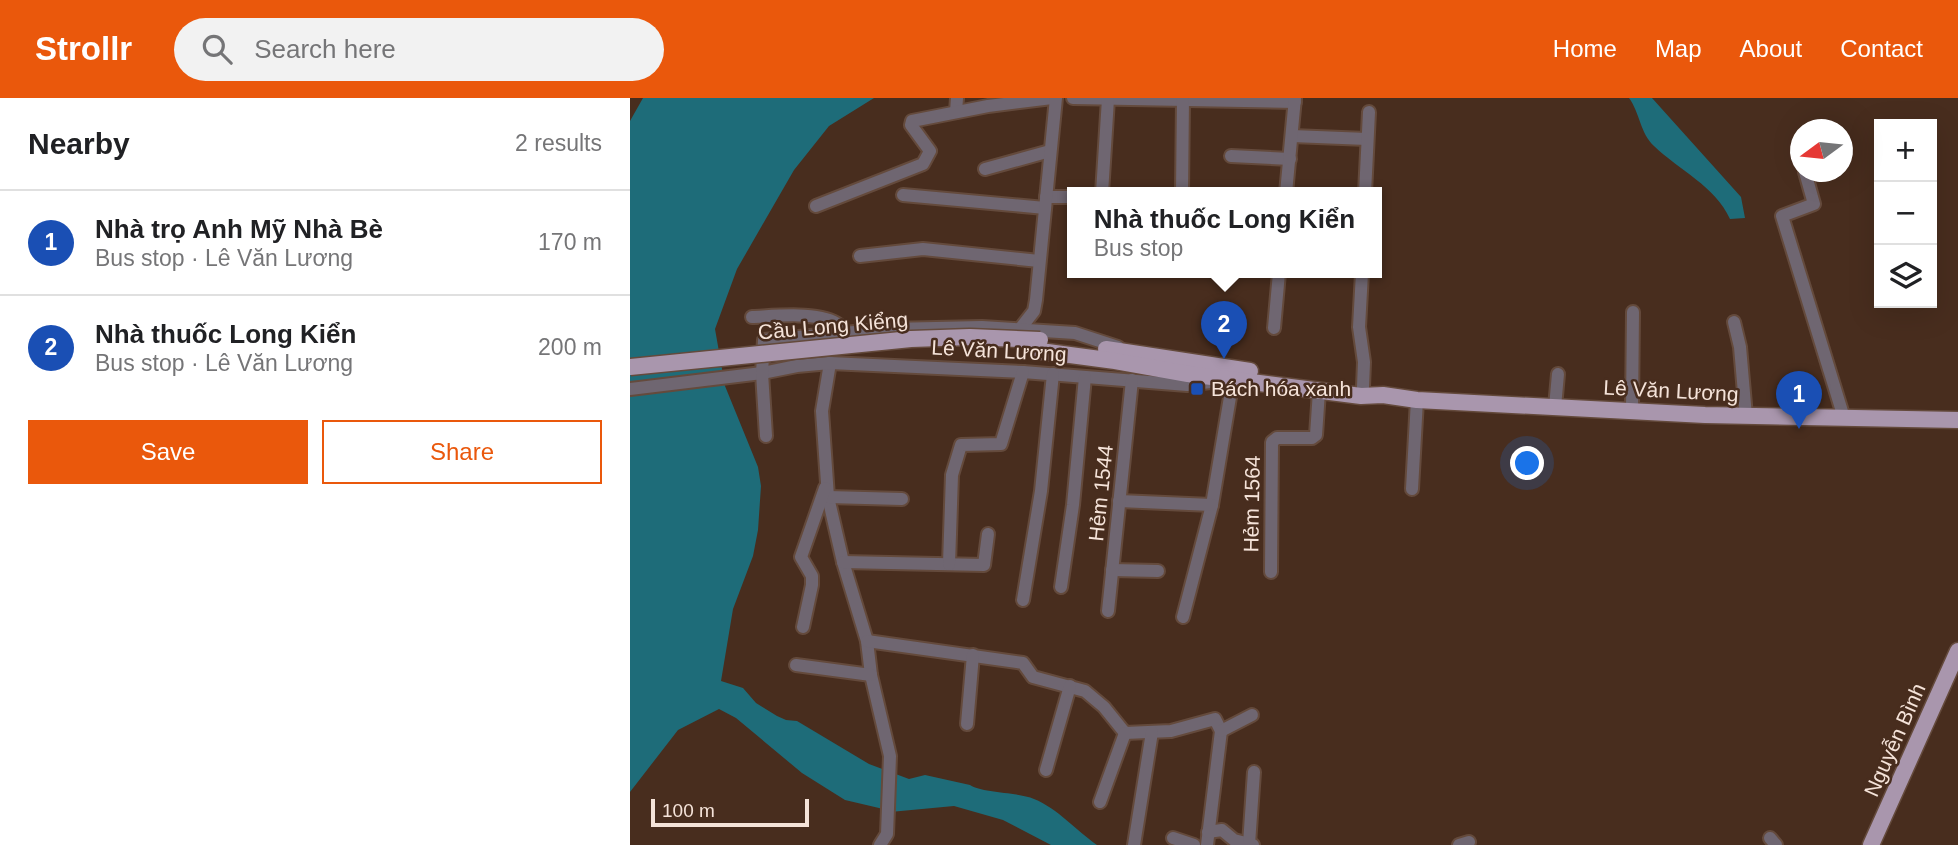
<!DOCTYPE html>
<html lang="en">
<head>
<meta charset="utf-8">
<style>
	body { margin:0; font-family:Arial,sans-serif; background:#f2f2f2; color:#202124 }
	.controls { position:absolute; right:21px; top:21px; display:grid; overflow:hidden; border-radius:0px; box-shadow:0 7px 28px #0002 }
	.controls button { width:63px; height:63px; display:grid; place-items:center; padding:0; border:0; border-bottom:2px solid #e0e0e0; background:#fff; color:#202124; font:35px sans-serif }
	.compass { position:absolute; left:1160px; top:21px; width:63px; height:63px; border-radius:50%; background:#fff; box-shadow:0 7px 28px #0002; rotate:255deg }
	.scale { position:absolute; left:21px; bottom:18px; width:158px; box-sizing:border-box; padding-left:7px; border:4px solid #f5e3d9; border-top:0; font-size:19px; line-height:24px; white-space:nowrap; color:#f5e3d9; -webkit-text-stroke:5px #482d1e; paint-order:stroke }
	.you { position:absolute; left:898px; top:366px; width:24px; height:24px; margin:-18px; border:5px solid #fff; border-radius:50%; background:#1a73e8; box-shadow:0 0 0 10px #1a73e833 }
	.badge { display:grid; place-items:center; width:46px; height:46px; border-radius:50%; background:#ea580c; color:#fff; font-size:23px; font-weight:700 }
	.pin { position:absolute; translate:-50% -58px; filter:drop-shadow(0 2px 4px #0008) }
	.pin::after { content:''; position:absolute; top:37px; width:24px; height:21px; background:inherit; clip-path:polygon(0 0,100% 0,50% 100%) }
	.popup { position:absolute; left:437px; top:89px; width:315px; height:91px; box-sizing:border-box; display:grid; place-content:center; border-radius:0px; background:#fff; filter:drop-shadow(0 2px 5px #0005); font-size:23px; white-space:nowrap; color:#757577 }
	.popup b { font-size:26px; color:#202124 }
	.popup::after { content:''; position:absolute; left:50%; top:100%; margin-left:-14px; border:14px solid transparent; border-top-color:#fff }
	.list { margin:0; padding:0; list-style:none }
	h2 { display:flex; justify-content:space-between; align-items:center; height:91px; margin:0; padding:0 28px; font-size:30px }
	h2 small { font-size:23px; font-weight:400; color:#757577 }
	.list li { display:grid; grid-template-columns:46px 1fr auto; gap:21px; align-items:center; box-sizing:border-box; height:105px; padding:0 28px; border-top:2px solid #e0e0e0 }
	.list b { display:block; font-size:26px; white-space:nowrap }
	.list p { margin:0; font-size:23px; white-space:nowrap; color:#757577 }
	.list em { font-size:23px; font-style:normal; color:#757577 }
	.actions { display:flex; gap:14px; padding:21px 28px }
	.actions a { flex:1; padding:16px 0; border:2px solid #ea580c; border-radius:0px; text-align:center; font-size:24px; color:#ea580c }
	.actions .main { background:#ea580c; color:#fff }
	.icon { flex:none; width:38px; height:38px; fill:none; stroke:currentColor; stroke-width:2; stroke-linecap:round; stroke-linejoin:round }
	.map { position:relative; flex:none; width:1328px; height:747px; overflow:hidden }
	header { display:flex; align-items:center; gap:42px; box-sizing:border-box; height:98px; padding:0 35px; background:#ea580c; color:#fff }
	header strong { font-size:33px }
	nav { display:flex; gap:38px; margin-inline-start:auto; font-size:24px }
	.search { width:490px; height:63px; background:#f2f2f2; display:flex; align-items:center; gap:18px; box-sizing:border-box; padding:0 24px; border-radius:38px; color:#757577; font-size:26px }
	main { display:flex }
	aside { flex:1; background:#fff }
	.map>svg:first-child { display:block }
	.water { fill:#1e6c79 }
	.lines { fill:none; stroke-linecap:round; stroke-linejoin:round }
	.minor-casing { stroke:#644a3c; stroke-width:16 }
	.major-casing { stroke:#644a3c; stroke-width:19 }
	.minor { stroke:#6f6671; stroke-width:12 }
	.major { stroke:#a996ad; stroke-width:16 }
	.major-bridge-casing { stroke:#644a3c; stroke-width:19; stroke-linecap:butt }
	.major-bridge { stroke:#a996ad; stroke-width:16 }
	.transit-dot { fill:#1a4fb4; stroke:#482d1e; stroke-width:2.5 }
	.labels { text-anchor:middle; stroke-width:5; stroke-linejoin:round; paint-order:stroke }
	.street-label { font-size:21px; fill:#f5e3d9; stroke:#482d1e }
	.poi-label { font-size:21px; fill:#f5e3d9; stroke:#482d1e; text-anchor:start }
</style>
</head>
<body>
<header>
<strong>Strollr</strong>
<div class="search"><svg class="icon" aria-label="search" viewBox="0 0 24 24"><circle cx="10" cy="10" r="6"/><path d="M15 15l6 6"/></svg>Search here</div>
<nav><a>Home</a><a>Map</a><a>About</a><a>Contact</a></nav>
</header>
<main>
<aside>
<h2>Nearby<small>2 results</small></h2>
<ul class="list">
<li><span class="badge" style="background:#1a4fb4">1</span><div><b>Nhà trọ Anh Mỹ Nhà Bè</b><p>Bus stop · Lê Văn Lương</p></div><em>170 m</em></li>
<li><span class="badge" style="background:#1a4fb4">2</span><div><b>Nhà thuốc Long Kiển</b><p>Bus stop · Lê Văn Lương</p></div><em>200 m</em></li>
</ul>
<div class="actions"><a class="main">Save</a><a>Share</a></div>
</aside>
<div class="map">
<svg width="1328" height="747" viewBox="0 0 1328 747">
	<rect width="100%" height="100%" fill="#482d1e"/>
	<g class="water">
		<path d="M13 0H244L199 28 164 72 107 171 85 231 95 288 128 369 131 388 128 432 123 458 103 511 91 583 113 590 126 605 147 618 156 622 167 623 239 666 279 681 295 677 340 687C351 695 388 694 404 701 427 710 447 733 467 747H421L373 722 324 708 260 714 249 710 215 702 172 675 106 620 89 611 48 632 0 694V23Z"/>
		<path d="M999 0H1022L1111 99 1115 120 1100 121C1085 88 1049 72 1024 48 1010 35 1010 15 999 0Z"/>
	</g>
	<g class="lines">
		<defs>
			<g id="minor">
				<polyline points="443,0 665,4"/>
				<polyline points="326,14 327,0"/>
				<polyline points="662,38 737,41"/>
				<polyline points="1169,52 1170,56"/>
				<polyline points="601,58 660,61"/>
				<polyline points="355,71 420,53"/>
				<polyline points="1175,74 1184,106 1152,118 1214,320"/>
				<polyline points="472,95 478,1"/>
				<polyline points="552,95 553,1"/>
				<polyline points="656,95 665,0"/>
				<polyline points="735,95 739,14"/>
				<polyline points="273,97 415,110"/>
				<polyline points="416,99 442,99"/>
				<polyline points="186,108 293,66 300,53 281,27 282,23 358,8 422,0"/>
				<polyline points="230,158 293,151 409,163"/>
				<polyline points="732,175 729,229 734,264 733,289"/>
				<path d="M122 219C146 218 191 213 209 227L211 235"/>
				<polyline points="1104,224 1110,249 1116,318"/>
				<polyline points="644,230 649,175"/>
				<polyline points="390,231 404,213 406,202 426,0"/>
				<polyline points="200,265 192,313 198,399 213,464 237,543 241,577 260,658 257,736 250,747"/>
				<polyline points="0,291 132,275 167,268 200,265 393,274 557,287 603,281 582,407 553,519"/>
				<polyline points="925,309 928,276"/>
				<polyline points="1002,313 1003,214"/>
				<polyline points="136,338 132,275 134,242 259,231 352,229 445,235 488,249"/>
				<polyline points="782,391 787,302"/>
				<polyline points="198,399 272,401"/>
				<polyline points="489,403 582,407"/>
				<polyline points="213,464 354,467 358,436"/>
				<polyline points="319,466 322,377 331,347 371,346 393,274"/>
				<polyline points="482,472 528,473"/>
				<polyline points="641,474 642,344 647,340 682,340 686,337 689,293"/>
				<polyline points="431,489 443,407 455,279"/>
				<polyline points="393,502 411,393 423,276"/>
				<polyline points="478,513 502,282"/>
				<polyline points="173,529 182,487 182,478 171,459 195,390"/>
				<polyline points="237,543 393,565 403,579 455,593 474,609 495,635 541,633 585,621 591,633 577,747"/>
				<polyline points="166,567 241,577"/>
				<polyline points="337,626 343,557"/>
				<polyline points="591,633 622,617"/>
				<polyline points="416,672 440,588"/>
				<polyline points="470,704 495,635"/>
				<polyline points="578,734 592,732 604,742 623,747"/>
				<polyline points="543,740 564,747"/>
				<polyline points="1140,740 1146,747"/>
				<polyline points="619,746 624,674"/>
				<polyline points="504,747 522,634"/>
				<polyline points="829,747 839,744"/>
			</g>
			<g id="major">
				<polyline points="476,251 620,273"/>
				<polyline points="410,253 485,263 558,276 731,298 753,297 787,302 1075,317 1328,322"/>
				<polyline points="1241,747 1328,553"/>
			</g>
		</defs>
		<use href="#minor" class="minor-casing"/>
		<use href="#major" class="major-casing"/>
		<use href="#minor" class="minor"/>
		<use href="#major" class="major"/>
		<defs>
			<polyline id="major-bridge" points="0,269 281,241 340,239 410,242"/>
		</defs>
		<use href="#major-bridge" class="major-bridge-casing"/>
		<use href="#major-bridge" class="major-bridge"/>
	</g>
	<rect class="transit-dot" x="560" y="284" width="14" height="14" rx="3.5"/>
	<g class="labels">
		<g class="street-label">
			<text transform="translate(203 228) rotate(-5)" y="7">Cầu Long Kiểng</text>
			<text transform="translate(369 253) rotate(3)" y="7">Lê Văn Lương</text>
			<text transform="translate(1041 293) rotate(3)" y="7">Lê Văn Lương</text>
			<text transform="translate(471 395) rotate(-84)" y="7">Hẻm 1544</text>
			<text transform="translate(622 406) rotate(-89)" y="7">Hẻm 1564</text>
			<text transform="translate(1265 642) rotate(-66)" y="7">Nguyễn Bình</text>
		</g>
		<g class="poi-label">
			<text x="581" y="298">Bách hóa xanh</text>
		</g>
	</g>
</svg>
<div class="controls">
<button>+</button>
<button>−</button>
<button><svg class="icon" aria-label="layers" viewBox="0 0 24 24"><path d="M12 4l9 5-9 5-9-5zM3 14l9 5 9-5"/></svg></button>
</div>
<svg class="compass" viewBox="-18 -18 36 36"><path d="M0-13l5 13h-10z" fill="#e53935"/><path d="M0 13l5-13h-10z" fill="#757577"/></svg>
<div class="scale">100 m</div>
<div class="you"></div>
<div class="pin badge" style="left:1169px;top:331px;background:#1a4fb4">1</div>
<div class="pin badge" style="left:594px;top:261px;background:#1a4fb4">2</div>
<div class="popup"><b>Nhà thuốc Long Kiển</b>Bus stop</div>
</div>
</main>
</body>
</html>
